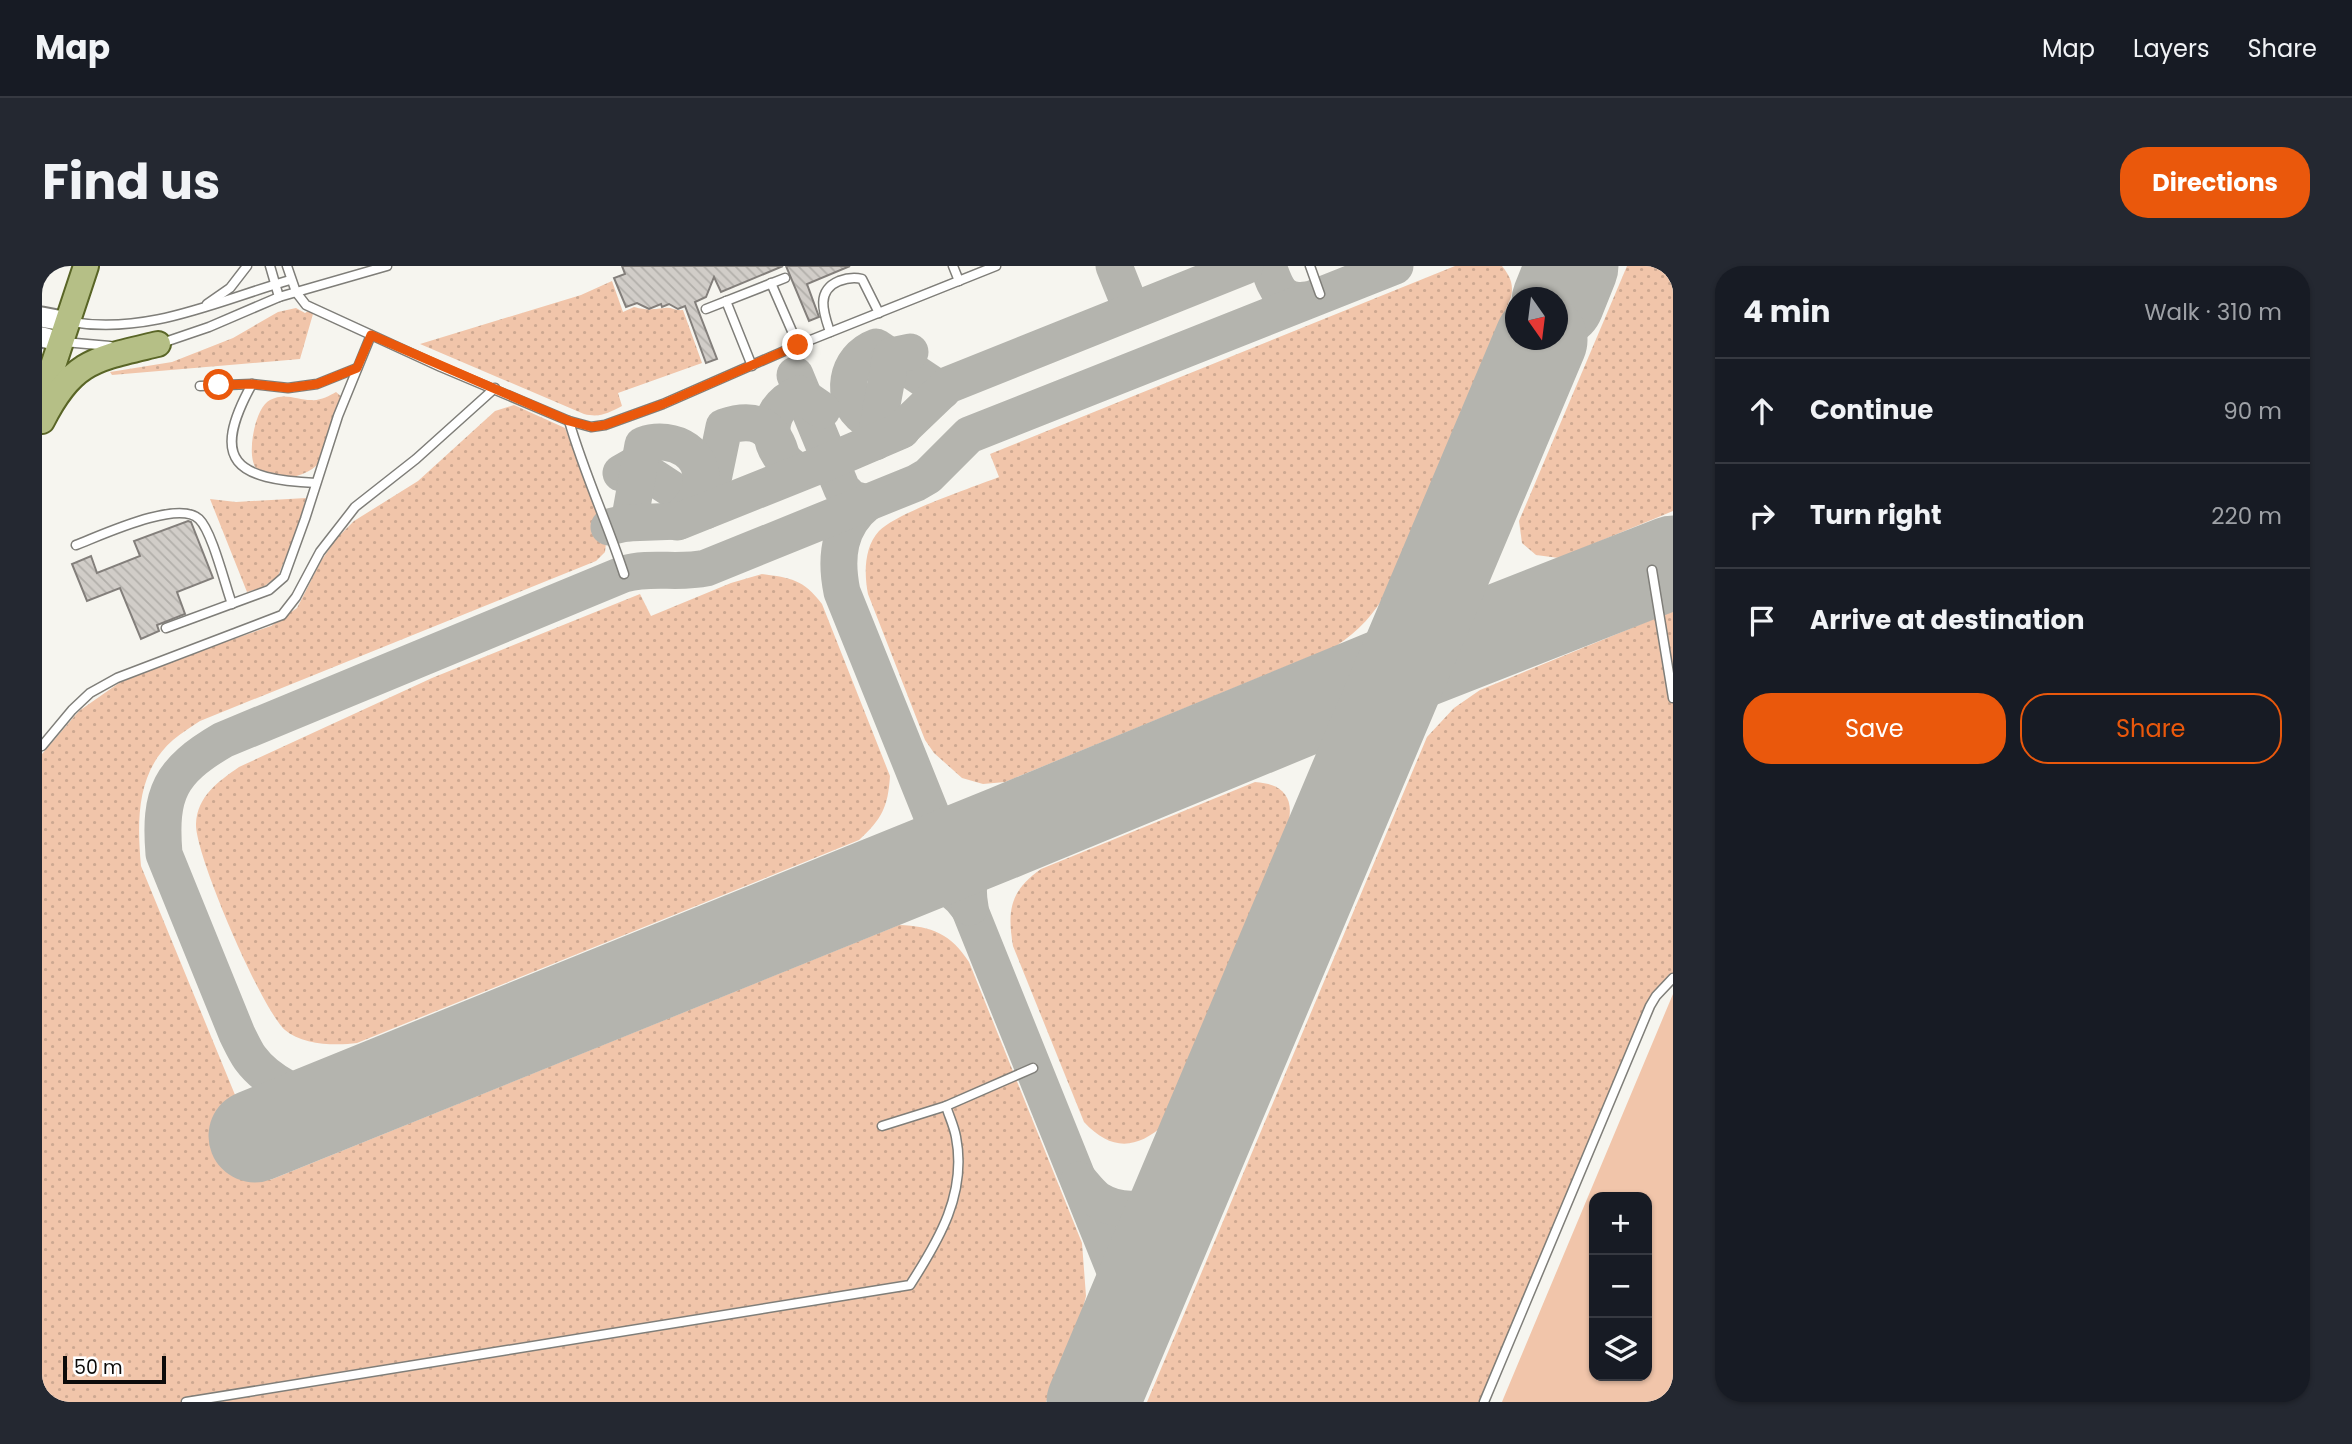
<!DOCTYPE html>
<html lang="en">
<head>
<meta charset="utf-8">
<style>
	body { margin:0; font-family:Poppins,sans-serif; background:#242831; color:#f1f3f6 }
	.controls { position:absolute; right:21px; bottom:21px; display:grid; overflow:hidden; border-radius:14px; box-shadow:0 2px 5px #0004 }
	.controls button { width:63px; height:63px; display:grid; place-items:center; padding:0; border:0; border-bottom:2px solid #363941; background:#171b24; color:#f1f3f6; font:35px sans-serif }
	.compass { position:absolute; left:1463px; top:21px; width:63px; height:63px; border-radius:50%; background:#171b24; box-shadow:0 2px 5px #0004; rotate:166deg }
	.scale { position:absolute; left:21px; bottom:18px; width:103px; box-sizing:border-box; padding-left:7px; border:4px solid #0c0b0a; border-top:0; font-size:19px; line-height:24px; white-space:nowrap; color:#0c0b0a; -webkit-text-stroke:5px #fff; paint-order:stroke }
	.stop { position:absolute; width:21px; height:21px; margin:-16px; border:5px solid #ea580c; border-radius:50%; background:#fff }
	.stop.end { background:#ea580c; border-color:#fff; box-shadow:0 2px 7px #0008 }
	.list { margin:0; padding:0; list-style:none }
	h2 { display:flex; justify-content:space-between; align-items:center; height:91px; margin:0; padding:0 28px; font-size:30px }
	h2 small { font-size:23px; font-weight:400; color:#9ea1a6 }
	.list li { display:grid; grid-template-columns:46px 1fr auto; gap:21px; align-items:center; box-sizing:border-box; height:105px; padding:0 28px; border-top:2px solid #363941 }
	.list b { display:block; font-size:26px; white-space:nowrap }
	.list em { font-size:23px; font-style:normal; color:#9ea1a6 }
	.actions { display:flex; gap:14px; padding:21px 28px }
	.actions a { flex:1; padding:16px 0; border:2px solid #ea580c; border-radius:28px; text-align:center; font-size:24px; color:#ea580c }
	.actions .main { background:#ea580c; color:#fff }
	.icon { flex:none; width:38px; height:38px; fill:none; stroke:currentColor; stroke-width:2; stroke-linecap:round; stroke-linejoin:round }
	.map { position:relative; flex:none; width:1631px; height:1136px; overflow:hidden; border-radius:28px }
	header { display:flex; align-items:center; gap:42px; box-sizing:border-box; height:98px; padding:0 35px; background:#171b24; border-bottom:2px solid #363941 }
	header strong { font-size:33px }
	nav { display:flex; gap:38px; margin-inline-start:auto; font-size:24px }
	.intro { display:flex; align-items:center; justify-content:space-between; box-sizing:border-box; height:168px; padding:0 42px }
	h1 { margin:0; font-size:49px }
	.button { padding:18px 32px; border-radius:28px; background:#ea580c; color:#fff; font-size:24px; font-weight:700 }
	main { display:flex; gap:42px; padding:0 42px }
	aside { flex:1; background:#171b24; border-radius:28px; box-shadow:0 2px 5px #0004 }
	.map>svg:first-child { display:block }
	.grass { fill:url(#grass-dots) }
	.park { fill:#f1c5aa; fill-rule:evenodd }
	.lines { fill:none; stroke-linecap:round; stroke-linejoin:round }
	.taxiway { stroke:#b4b4ae; stroke-width:37 }
	.runway { stroke:#b4b4ae; stroke-width:93 }
	.building { fill:url(#building-back-hatch); stroke:#837f7b; stroke-width:2 }
	.service-casing { stroke:#7f7e79; stroke-width:11 }
	.tertiary-casing { stroke:#7f7e79; stroke-width:23 }
	.primary-casing { stroke:#596526; stroke-width:28 }
	.service { stroke:#fff; stroke-width:8 }
	.tertiary { stroke:#fff; stroke-width:19 }
	.primary { stroke:#b5bf86; stroke-width:24 }
	.route { stroke:#ea580c; stroke-width:9 }
</style>
</head>
<body>
<header>
<strong>Map</strong>
<nav><a>Map</a><a>Layers</a><a>Share</a></nav>
</header>
<div class="intro"><h1>Find us</h1><a class="button">Directions</a></div>
<main>
<div class="map">
<svg width="1631" height="1136" viewBox="0 0 1631 1136">
	<defs>
		<pattern id="grass-dots" width="8" height="8" patternUnits="userSpaceOnUse" patternTransform="scale(1.75)"><rect width="8" height="8" fill="#f1c5aa"/><path d="M2 2h.1M6 6h.1" fill="none" stroke="#cda891" stroke-width="1.8" stroke-linecap="round"/></pattern>
		<pattern id="building-back-hatch" width="6" height="6" patternUnits="userSpaceOnUse" patternTransform="scale(1.75)"><rect width="6" height="6" fill="#d1cdc8"/><path d="M-1 5l2 2M0 0l6 6M5-1l2 2" fill="none" stroke="#b2afaa"/></pattern>
	</defs>
	<rect width="100%" height="100%" fill="#f6f5ef"/>
	<g class="grass">
		<path d="M1413 0H1460C1468 10 1472 18 1469 31L1346 324C1332 348 1317 365 1294 380L963 516 941 518 920 512 892 487 883 474 826 328C822 308 822 281 837 265 856 246 929 222 957 211L948 188Z"/>
		<polygon points="1585,0 1631,0 1631,245 1517,292 1494,289 1480,277 1477,255"/>
		<path d="M570 15 581 46 592 41C607 45 609 43 623 42 629 41 634 45 641 44L660 97 576 127 580 140C566 147 558 152 542 148L378 78 539 29Z"/>
		<polygon points="254,42 263,47 268,44 271,48 258,93 70,109 68,106 130,96 191,72 236,46"/>
		<path d="M294 126 301 132C296 146 285 188 277 197 264 212 228 220 214 202 204 189 213 141 228 134 243 126 255 134 269 134 278 135 287 130 294 126Z"/>
		<path d="M472 139 523 162 565 267 563 286 554 295 158 455C149 461 139 467 131 474 94 506 95 556 99 600L228 914 857 659C890 660 909 668 927 696L1040 977 1044 1030 1036 1064 1004 1136H0V488L37 445 77 417 142 390 229 360 255 342 279 295 294 273 312 255 376 215 453 145Z"/>
		<polygon points="264,232 255,264 236,310 220,322 205,326 168,233 194,236"/>
		<path d="M720 308C749 312 761 313 780 338L848 510C846 541 840 553 817 574L315 777C294 780 260 779 243 764 220 744 153 589 154 558 155 530 177 515 197 501L390 412 598 328 609 350 689 317Z"/>
		<polygon points="1631,345 1631,714 1617,723 1439,1136 1105,1136 1385,471 1412,442 1438,424"/>
		<path d="M1213 516C1245 518 1254 536 1244 565L1123 858C1094 884 1069 885 1042 856L971 680C965 644 968 625 999 603Z"/>
	</g>
	<path class="park" d="M1631 728V1136H1460L1462 1131ZM1552 931H1605V1110H1552Z"/>
	<g class="lines">
		<g class="taxiway">
			<polyline points="1072,0 1090,45"/>
			<path d="M1226 0C1233 19 1238 38 1263 34"/>
			<polyline points="1510,0 1516,25 1515,32"/>
			<path d="M753 109 800 223 810 233 825 237C796 260 793 292 800 326L1077 1015C1083 1046 1079 1063 1069 1092"/>
			<path d="M860 164C847 161 833 160 823 152 796 133 804 92 834 81L900 125"/>
			<polyline points="833,176 849,90 868,86"/>
			<path d="M759 206C723 190 718 144 757 128L780 144"/>
			<polyline points="579,207 593,199 663,245"/>
			<path d="M667 233 682 161C711 151 730 158 739 188"/>
			<path d="M587 257 601 179C631 168 667 188 658 224 655 237 644 246 635 256"/>
			<polyline points="567,261 584,257 638,255 788,195 858,165 906,119 1203,0"/>
			<path d="M851 612C882 612 908 614 926 641"/>
			<path d="M928 641C921 604 937 585 966 565"/>
			<path d="M288 840C259 830 227 818 208 792 203 785 199 776 195 768L122 588C117 527 128 505 181 474L582 308C608 300 637 308 664 302L874 217 886 210 927 169 1353 0"/>
			<path d="M1037 914C1043 921 1049 929 1056 934 1083 951 1123 944 1140 918 1146 909 1150 898 1155 889"/>
		</g>
		<g class="runway">
			<polyline points="1516,35 1530,0"/>
			<polyline points="213,870 966,565 1361,402 1631,296"/>
			<polyline points="1051,1136 1499,74"/>
		</g>
	</g>
	<g class="building">
		<polygon points="580,0 741,0 679,26 672,11 664,31 653,36 675,93 664,97 643,40 636,43 627,38 620,41 619,38 607,43 595,37 584,41 572,12 583,8"/>
		<polygon points="744,0 808,0 765,18 777,51 767,55"/>
		<polygon points="146,255 149,256 171,312 135,326 143,348 115,359 117,365 99,373 78,322 45,335 30,298 49,290 55,307 98,290 92,275"/>
	</g>
	<g class="lines">
		<defs>
			<g id="service">
				<polyline points="228,0 237,31"/>
				<polyline points="245,0 254,26 264,39 399,101 527,155 549,161 563,159 621,138 756,79 954,0"/>
				<polyline points="911,0 917,15"/>
				<polyline points="1268,0 1278,28"/>
				<polyline points="729,17 756,79"/>
				<polyline points="684,35 710,100"/>
				<polyline points="165,38 188,22 205,0"/>
				<polyline points="664,43 743,12"/>
				<path d="M29 56C107 69 175 35 248 14"/>
				<path d="M788 66C782 48 773 25 797 15 805 12 812 11 820 13L837 47"/>
				<polyline points="22,76 68,80"/>
				<polyline points="120,77 167,61 237,31 345,0"/>
				<path d="M210 118C167 196 194 213 274 217"/>
				<polyline points="158,120 210,118 246,122 275,118 315,102"/>
				<path d="M527 155C542 207 565 256 582 308"/>
				<path d="M34 279C58 270 136 233 157 253 170 265 183 319 190 338"/>
				<polyline points="1610,304 1631,432"/>
				<polyline points="124,362 227,324 242,311 263,253 296,150 329,69"/>
				<polyline points="0,480 30,444 48,427 75,412 240,349 254,331 278,286 313,241 374,193 453,122"/>
				<polyline points="840,860 904,840 991,802"/>
				<path d="M144 1136 868 1019C897 974 925 927 914 871 912 860 907 850 904 840"/>
				<polyline points="1442,1136 1608,740 1614,730 1631,712"/>
			</g>
			<g id="tertiary">
				<polyline points="0,51 26,56"/>
				<polyline points="0,71 19,76"/>
			</g>
			<g id="primary">
				<polyline points="0,133 44,0"/>
				<path d="M0 155C31 94 53 93 116 78"/>
			</g>
		</defs>
		<use href="#service" class="service-casing"/>
		<use href="#tertiary" class="tertiary-casing"/>
		<use href="#primary" class="primary-casing"/>
		<use href="#service" class="service"/>
		<use href="#tertiary" class="tertiary"/>
		<use href="#primary" class="primary"/>
	</g>
	<g class="lines">
		<polyline class="route" points="177,119 210,118 246,122 275,118 315,102 329,69 527,155 550,161 563,159 621,138 756,79"/>
	</g>
</svg>
<div class="controls">
<button>+</button>
<button>−</button>
<button><svg class="icon" aria-label="layers" viewBox="0 0 24 24"><path d="M12 4l9 5-9 5-9-5zM3 14l9 5 9-5"/></svg></button>
</div>
<svg class="compass" viewBox="-18 -18 36 36"><path d="M0-13l5 13h-10z" fill="#e53935"/><path d="M0 13l5-13h-10z" fill="#9ea1a6"/></svg>
<div class="scale">50 m</div>
<div class="stop" style="left:177px;top:119px"></div>
<div class="stop end" style="left:756px;top:79px"></div>
</div>
<aside>
<h2>4 min<small>Walk · 310 m</small></h2>
<ul class="list">
<li><svg class="icon" aria-label="ahead" viewBox="0 0 24 24"><path d="M12 20V5M6 11l6-6 6 6"/></svg><div><b>Continue</b></div><em>90 m</em></li>
<li><svg class="icon" aria-label="right" viewBox="0 0 24 24"><path d="M7 20v-9h11M14 6l5 5-5 5"/></svg><div><b>Turn right</b></div><em>220 m</em></li>
<li><svg class="icon" aria-label="arrive" viewBox="0 0 24 24"><path d="M6 21V4h12l-3 4 3 4H6"/></svg><div><b>Arrive at destination</b></div></li>
</ul>
<div class="actions"><a class="main">Save</a><a>Share</a></div>
</aside>
</main>
</body>
</html>
